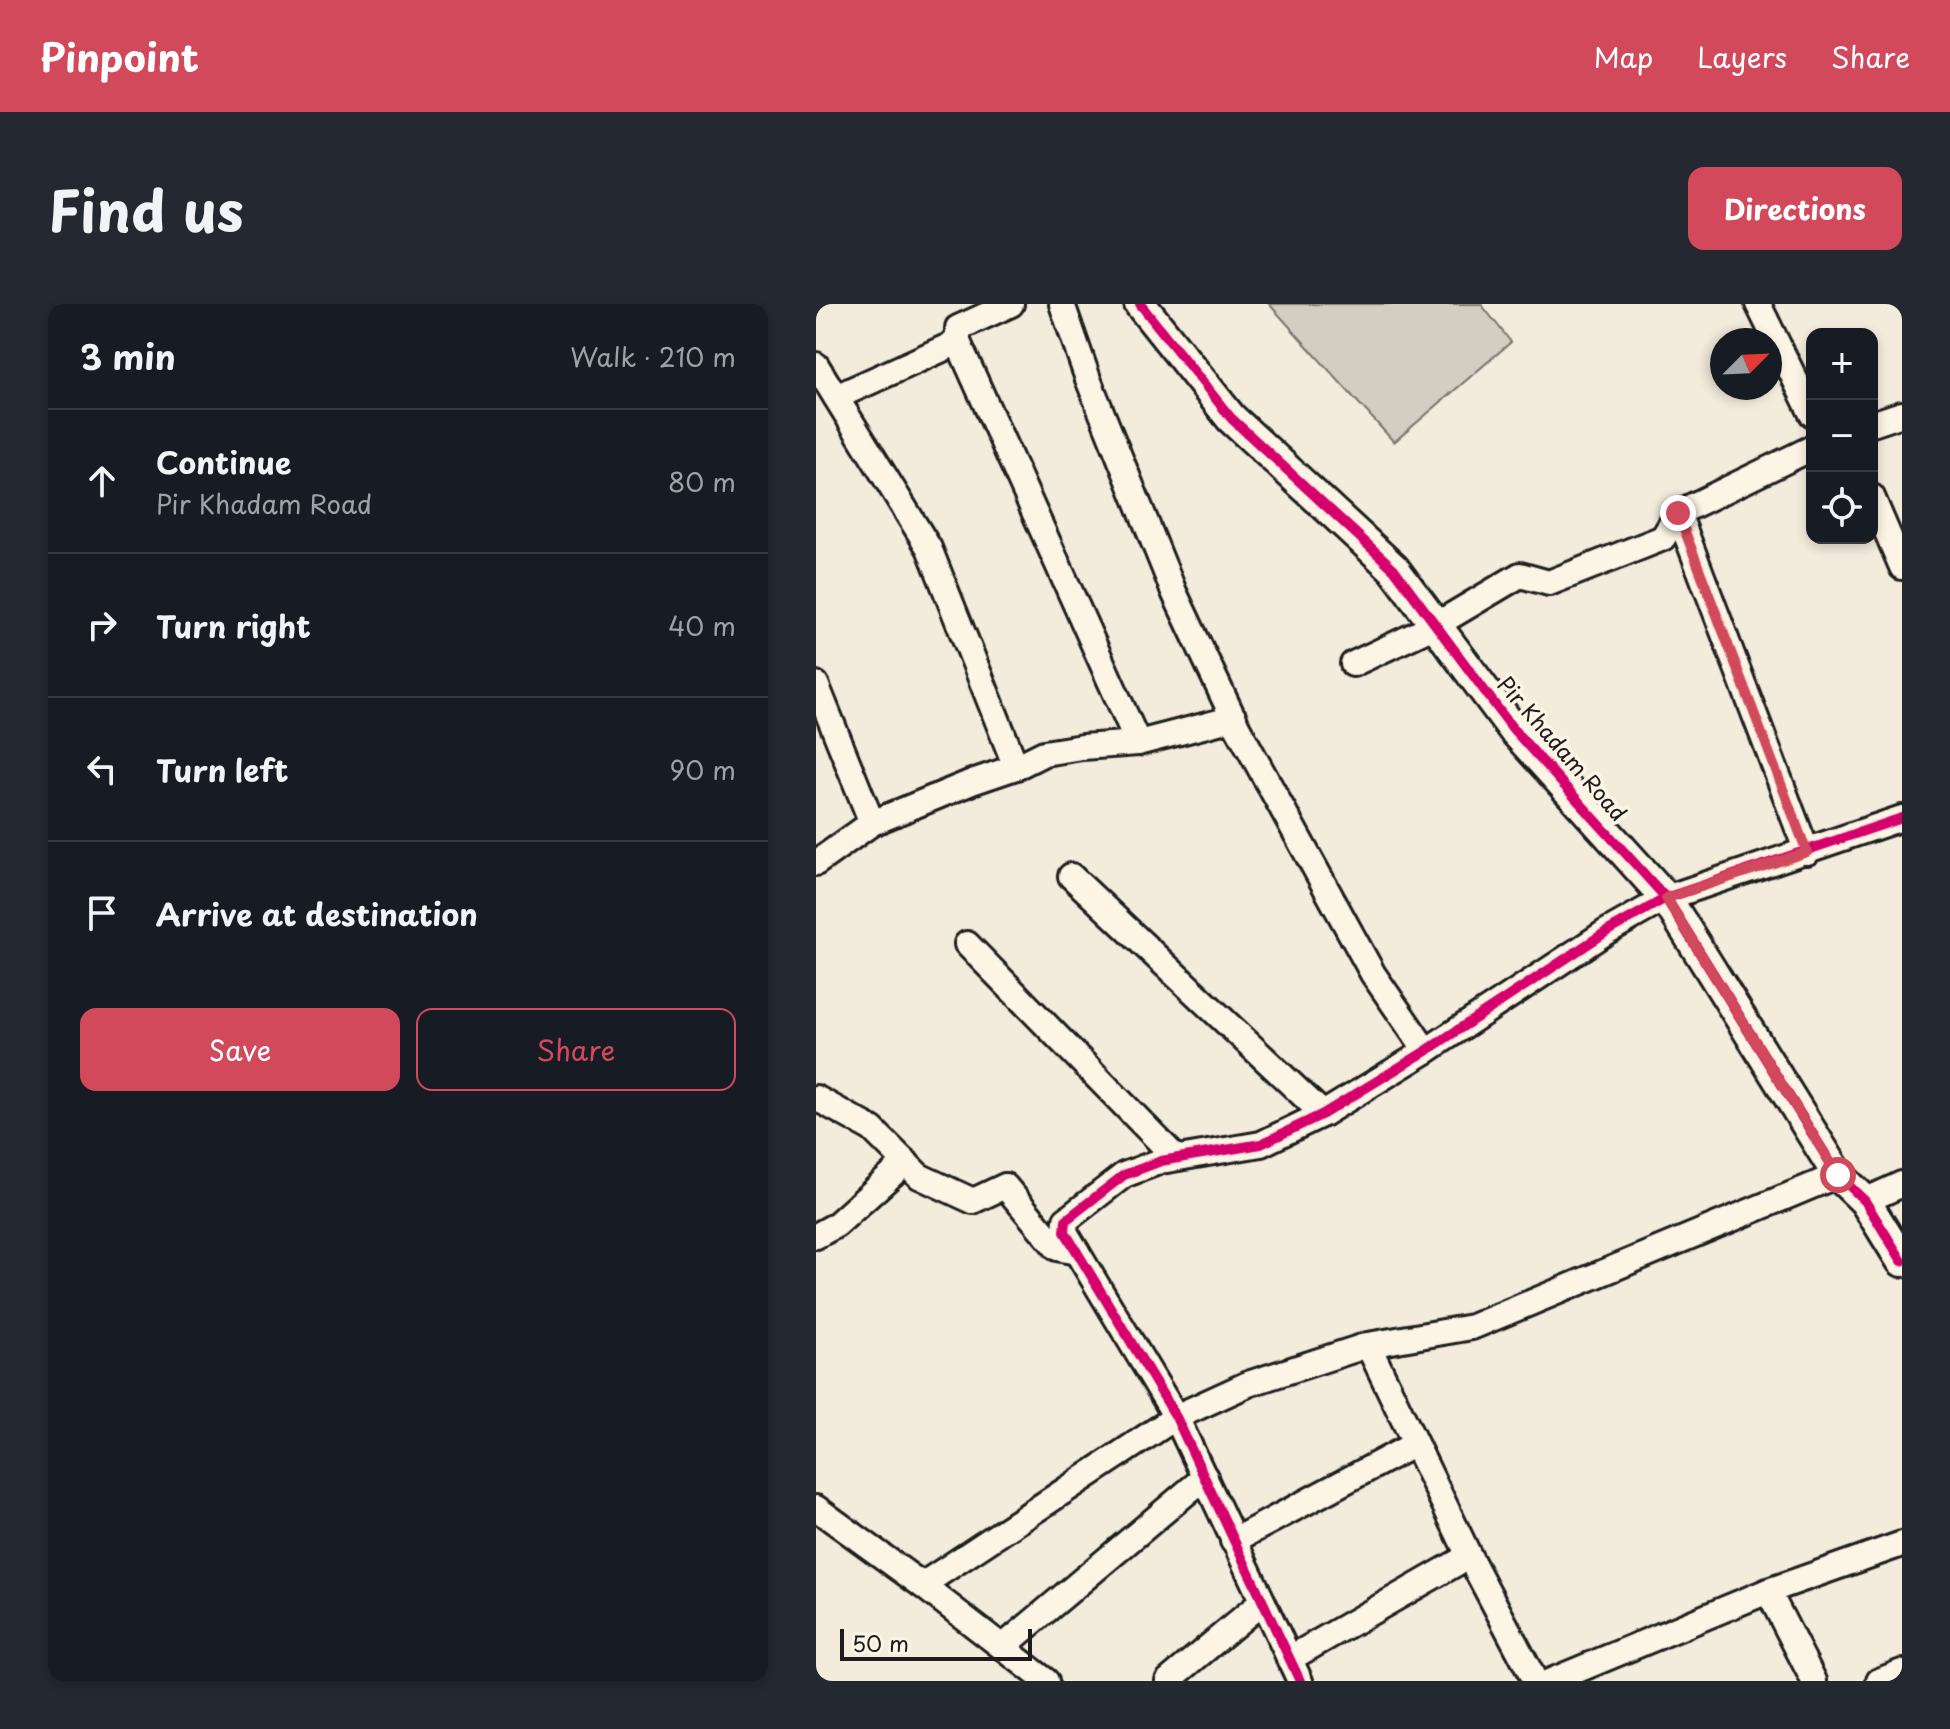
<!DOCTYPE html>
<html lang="en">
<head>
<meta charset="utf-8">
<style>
	body { margin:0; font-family:"Playpen Sans",sans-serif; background:#242831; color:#f1f3f6 }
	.controls { position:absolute; right:24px; top:24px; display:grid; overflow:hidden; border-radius:16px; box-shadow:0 4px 12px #0003 }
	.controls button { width:72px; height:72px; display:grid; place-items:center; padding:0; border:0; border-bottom:2px solid #363941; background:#171b24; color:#f1f3f6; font:40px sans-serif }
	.compass { position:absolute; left:894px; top:24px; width:72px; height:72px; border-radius:50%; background:#171b24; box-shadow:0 4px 12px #0003; rotate:66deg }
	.scale { position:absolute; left:24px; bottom:20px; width:192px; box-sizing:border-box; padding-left:8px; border:4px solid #1c1c1c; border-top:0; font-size:22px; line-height:28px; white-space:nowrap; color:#1c1c1c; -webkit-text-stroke:6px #fcf5e5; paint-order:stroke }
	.stop { position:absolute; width:24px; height:24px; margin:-18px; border:6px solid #d1495b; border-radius:50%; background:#fff }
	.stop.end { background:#d1495b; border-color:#fff; box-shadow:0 2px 8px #0008 }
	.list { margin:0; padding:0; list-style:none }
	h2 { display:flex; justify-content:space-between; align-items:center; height:104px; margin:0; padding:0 32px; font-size:34px }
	h2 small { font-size:26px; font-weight:400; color:#9ea1a6 }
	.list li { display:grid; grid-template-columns:52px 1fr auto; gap:24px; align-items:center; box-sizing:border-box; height:144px; padding:0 32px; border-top:2px solid #363941 }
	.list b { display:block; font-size:30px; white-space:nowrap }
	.list p { margin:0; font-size:26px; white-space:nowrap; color:#9ea1a6 }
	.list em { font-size:26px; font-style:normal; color:#9ea1a6 }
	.actions { display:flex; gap:16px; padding:24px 32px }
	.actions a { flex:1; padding:18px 0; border:2px solid #d1495b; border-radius:16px; text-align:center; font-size:28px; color:#d1495b }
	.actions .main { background:#d1495b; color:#fff }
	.icon { flex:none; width:44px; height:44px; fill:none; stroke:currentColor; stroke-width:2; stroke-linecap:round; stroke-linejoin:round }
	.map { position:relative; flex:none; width:1086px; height:1377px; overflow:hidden; border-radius:16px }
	header { display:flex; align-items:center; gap:48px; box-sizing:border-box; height:112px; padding:0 40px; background:#d1495b; color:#fff }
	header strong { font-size:38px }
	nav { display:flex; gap:44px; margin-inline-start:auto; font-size:28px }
	.intro { display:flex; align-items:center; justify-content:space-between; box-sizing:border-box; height:192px; padding:0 48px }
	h1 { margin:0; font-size:56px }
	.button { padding:20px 36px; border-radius:16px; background:#d1495b; color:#fff; font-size:28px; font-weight:700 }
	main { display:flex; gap:48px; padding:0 48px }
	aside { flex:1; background:#171b24; border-radius:16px; box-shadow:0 4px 12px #0003 }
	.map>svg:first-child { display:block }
	.green { fill:#d3cec1; stroke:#78756e; stroke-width:2 }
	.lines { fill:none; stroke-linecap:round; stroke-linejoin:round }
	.minor-casing { stroke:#1c1c1c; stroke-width:30 }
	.tertiary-casing { stroke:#1c1c1c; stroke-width:36 }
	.minor { stroke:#fcf5e5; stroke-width:24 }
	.tertiary { stroke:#fcf5e5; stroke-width:30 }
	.cycleway-casing { stroke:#fcf5e5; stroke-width:15 }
	.cycleway { stroke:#d6006c; stroke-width:10 }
	.route { stroke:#d1495b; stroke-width:10 }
	.labels { text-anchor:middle; stroke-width:7; stroke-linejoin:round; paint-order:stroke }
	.street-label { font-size:22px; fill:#1c1c1c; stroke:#fcf5e5 }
</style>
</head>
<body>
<header>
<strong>Pinpoint</strong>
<nav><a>Map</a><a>Layers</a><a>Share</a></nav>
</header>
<div class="intro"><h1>Find us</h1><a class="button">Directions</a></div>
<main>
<aside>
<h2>3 min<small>Walk · 210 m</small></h2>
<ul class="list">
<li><svg class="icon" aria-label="ahead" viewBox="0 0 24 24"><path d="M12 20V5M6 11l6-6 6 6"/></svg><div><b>Continue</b><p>Pir Khadam Road</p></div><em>80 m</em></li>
<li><svg class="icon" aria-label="right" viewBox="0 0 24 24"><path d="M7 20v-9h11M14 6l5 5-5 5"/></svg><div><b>Turn right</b></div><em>40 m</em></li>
<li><svg class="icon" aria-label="left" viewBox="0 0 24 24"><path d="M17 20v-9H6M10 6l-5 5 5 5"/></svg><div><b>Turn left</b></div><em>90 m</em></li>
<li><svg class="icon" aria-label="arrive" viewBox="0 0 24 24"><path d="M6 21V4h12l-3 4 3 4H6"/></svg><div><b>Arrive at destination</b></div></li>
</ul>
<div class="actions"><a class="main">Save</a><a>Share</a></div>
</aside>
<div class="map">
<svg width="1086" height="1377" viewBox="0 0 1086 1377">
	<rect width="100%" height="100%" fill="#f3ecdd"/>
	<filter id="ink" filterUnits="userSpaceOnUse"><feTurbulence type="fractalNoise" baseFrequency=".0125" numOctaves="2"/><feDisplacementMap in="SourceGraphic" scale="16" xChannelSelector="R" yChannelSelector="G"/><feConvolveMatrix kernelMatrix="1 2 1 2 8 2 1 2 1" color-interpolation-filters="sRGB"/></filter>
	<g filter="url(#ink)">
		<polygon class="green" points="453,0 665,0 695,38 578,138"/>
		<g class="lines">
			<defs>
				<g id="minor">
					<polyline points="246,0 272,75 358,288 422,424 557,670 610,747"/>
					<polyline points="942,0 996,110"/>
					<polyline points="142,38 142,24 195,0"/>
					<polyline points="0,61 113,244 200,463"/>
					<polyline points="20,93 142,38 322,439"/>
					<polyline points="1056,120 1086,110"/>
					<polyline points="1056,193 1086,263"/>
					<polyline points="862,209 991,548"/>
					<polyline points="537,360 620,321 704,271 733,279 847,234 862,209 996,144"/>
					<polyline points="0,380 56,519"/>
					<polyline points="0,559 56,519 156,478 200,463 228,449 266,443 322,439 418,414"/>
					<polyline points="255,572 507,810"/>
					<polyline points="151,640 360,854"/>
					<polyline points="0,794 56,825 103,872 157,897 189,882 241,944 261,948"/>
					<polyline points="1049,897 1086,880"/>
					<polyline points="0,932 20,921 90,858"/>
					<polyline points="552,1041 653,1252 719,1377"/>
					<polyline points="0,1204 106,1281 230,1377"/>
					<polyline points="417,1237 599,1140"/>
					<polyline points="106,1281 360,1113 432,1080 552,1041 656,1023 1022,871"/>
					<polyline points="952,1287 998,1377"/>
					<polyline points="188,1342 389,1173"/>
					<polyline points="473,1355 653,1252"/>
					<polyline points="352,1377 446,1298"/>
					<polyline points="484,1377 360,1113 249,928 250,916 308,871 345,857 445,840 507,810 610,747 790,628 850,594 1086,514"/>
					<polyline points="735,1377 952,1287 1086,1240"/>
					<polyline points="1063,1377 1086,1368"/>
				</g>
				<polyline id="tertiary" points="324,0 415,114 578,265 697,425 850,594 1022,871 1049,897 1086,957"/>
			</defs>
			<use href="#minor" class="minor-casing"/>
			<use href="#tertiary" class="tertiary-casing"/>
			<use href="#minor" class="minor"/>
			<use href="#tertiary" class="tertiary"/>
			<defs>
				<g id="cycleway">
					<polyline points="324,0 415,114 578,265 697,425 850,594 1022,871 1049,897 1086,957"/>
					<polyline points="484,1377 360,1113 249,928 250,916 308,871 345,857 445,840 507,810 610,747 790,628 850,594 1086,514"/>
				</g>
			</defs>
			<use href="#cycleway" class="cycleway-casing"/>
			<use href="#cycleway" class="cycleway"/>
		</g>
	</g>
	<g class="lines" filter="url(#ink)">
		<polyline class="route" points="862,209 991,548 850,594 1022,871"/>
	</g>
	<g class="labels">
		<g class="street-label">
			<text transform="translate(746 445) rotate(49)" y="8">Pir Khadam Road</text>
		</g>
	</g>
</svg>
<div class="controls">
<button>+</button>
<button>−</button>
<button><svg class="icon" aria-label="locate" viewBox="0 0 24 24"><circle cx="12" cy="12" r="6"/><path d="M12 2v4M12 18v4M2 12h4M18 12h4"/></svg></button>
</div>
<svg class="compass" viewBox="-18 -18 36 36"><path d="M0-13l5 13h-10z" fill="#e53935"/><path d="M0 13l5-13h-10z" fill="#9ea1a6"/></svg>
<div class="scale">50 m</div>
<div class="stop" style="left:1022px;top:871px"></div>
<div class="stop end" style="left:862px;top:209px"></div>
</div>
</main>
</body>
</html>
